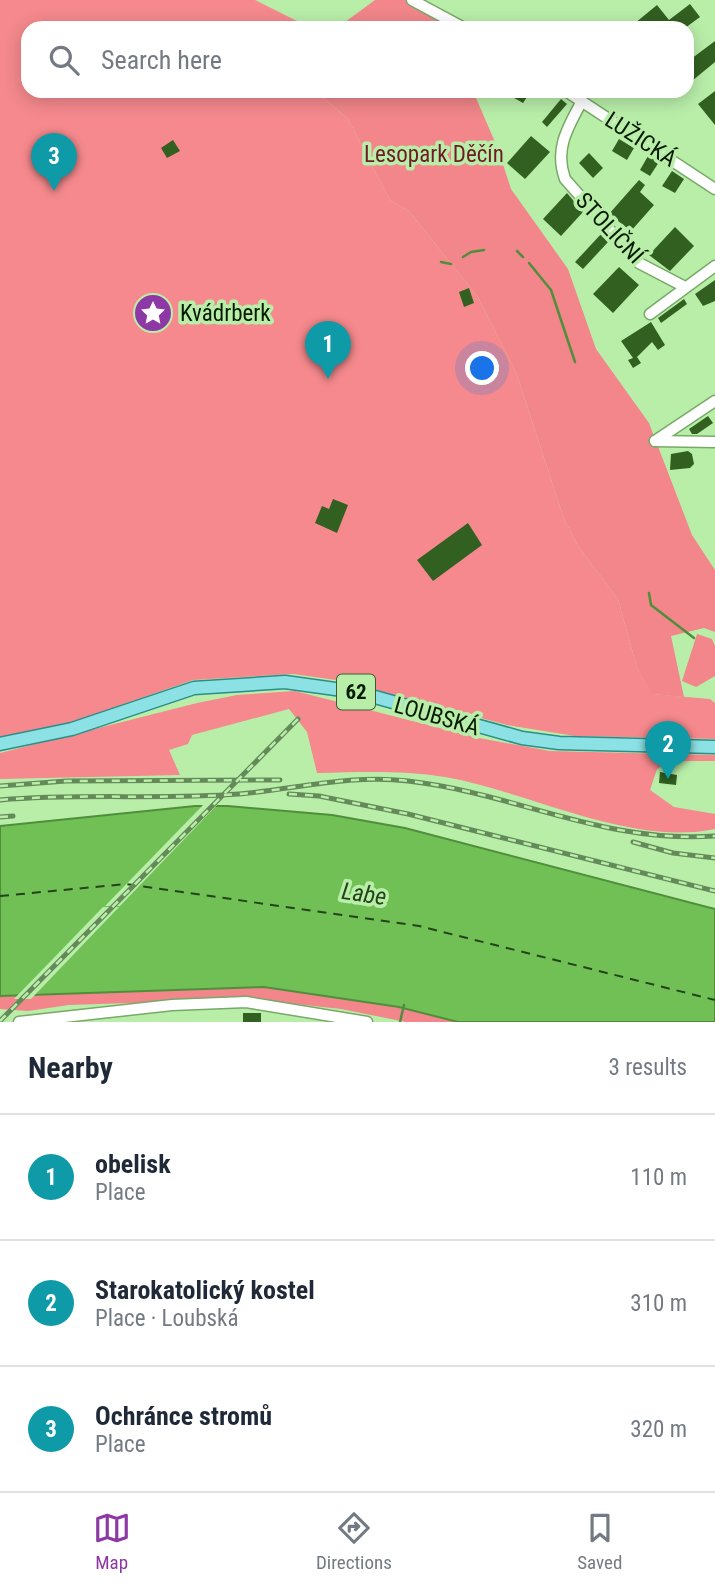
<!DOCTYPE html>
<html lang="en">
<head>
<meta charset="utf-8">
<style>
	body { margin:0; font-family:"Roboto Condensed",sans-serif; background:#f6f6f7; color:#1f2937 }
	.you { position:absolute; left:483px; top:369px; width:24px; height:24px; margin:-18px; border:5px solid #fff; border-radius:50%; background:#1a73e8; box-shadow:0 0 0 10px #1a73e833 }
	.badge { display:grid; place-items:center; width:46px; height:46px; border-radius:50%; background:#8e38a5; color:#fff; font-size:23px; font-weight:700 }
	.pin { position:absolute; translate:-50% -58px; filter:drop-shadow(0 2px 4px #0008) }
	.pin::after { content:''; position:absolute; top:37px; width:24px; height:21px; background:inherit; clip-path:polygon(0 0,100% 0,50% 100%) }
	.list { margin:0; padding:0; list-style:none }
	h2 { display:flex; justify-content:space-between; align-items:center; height:91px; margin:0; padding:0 28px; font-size:30px }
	h2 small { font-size:23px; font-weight:400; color:#747a83 }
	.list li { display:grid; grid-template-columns:46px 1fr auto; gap:21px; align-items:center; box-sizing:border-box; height:126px; padding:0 28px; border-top:2px solid #e0e1e3 }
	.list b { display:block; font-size:26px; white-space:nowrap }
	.list p { margin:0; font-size:23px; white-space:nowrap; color:#747a83 }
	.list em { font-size:23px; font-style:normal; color:#747a83 }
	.icon { flex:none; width:38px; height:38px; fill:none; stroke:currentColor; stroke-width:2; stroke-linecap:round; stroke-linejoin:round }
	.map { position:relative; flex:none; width:715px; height:1022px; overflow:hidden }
	.search { position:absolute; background:#fff; box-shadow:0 4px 18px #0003; left:21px; right:21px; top:21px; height:77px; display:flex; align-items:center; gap:18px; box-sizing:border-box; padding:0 24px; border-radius:21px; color:#747a83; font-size:26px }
	.sheet { height:469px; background:#fff }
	nav { display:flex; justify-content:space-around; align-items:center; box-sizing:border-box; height:98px; border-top:2px solid #e0e1e3; background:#fff; font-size:19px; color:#747a83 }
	nav a { display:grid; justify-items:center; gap:4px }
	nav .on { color:#8e38a5 }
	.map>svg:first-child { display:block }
	.green { fill:#f2868a }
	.forest { fill:#f5898d }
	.water { fill:#70c055; stroke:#508e3c; stroke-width:2 }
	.pier { fill:#b9eea9 }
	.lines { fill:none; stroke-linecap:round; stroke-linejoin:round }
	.stream { stroke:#508e3c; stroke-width:2.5 }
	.ferry { stroke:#244319; stroke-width:2; stroke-dasharray:9 7; stroke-linecap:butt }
	.building { fill:#326021 }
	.minor-casing { stroke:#77a967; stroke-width:13 }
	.major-casing { stroke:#2a8e89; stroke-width:15 }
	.minor { stroke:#fff; stroke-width:10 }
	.major { stroke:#8be1e4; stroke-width:12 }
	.rail-casing { stroke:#658a5a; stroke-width:5 }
	.rail { stroke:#b9eea9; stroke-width:2.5; stroke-dasharray:8; stroke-linecap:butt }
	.labels { text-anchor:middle; stroke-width:7; stroke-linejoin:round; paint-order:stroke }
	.shield { fill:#b9eea9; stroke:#3c5a34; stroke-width:2 }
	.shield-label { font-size:21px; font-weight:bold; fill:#071a02 }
	.street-label { font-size:23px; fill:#071a02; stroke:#b9eea9 }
	.park-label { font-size:23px; fill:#6e1b25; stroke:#b9eea9 }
	.poi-label { font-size:23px; fill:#071a02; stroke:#b9eea9; text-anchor:start }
	.water-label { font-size:24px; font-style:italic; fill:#244319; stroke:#b9eea9 }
</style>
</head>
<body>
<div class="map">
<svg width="715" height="1022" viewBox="0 0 715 1022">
	<rect width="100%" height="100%" fill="#b9eea9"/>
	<g class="green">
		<polygon points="375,0 410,0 458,28 337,28"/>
		<polygon points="316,91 473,91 498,149 511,189 568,269 596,349 649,423 692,535 715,570 715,632 704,628 671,636 684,697 652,694 637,668 618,599 578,546 564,519 516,372 478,297 409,211 390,200 348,119"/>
		<polygon points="697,634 712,639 715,646 715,676 696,687 682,681"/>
		<polygon points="264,987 399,1007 458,1022 406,1022 341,1009 250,999 69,1005 28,1011 0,1009 0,996"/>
	</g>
	<g class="forest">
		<polygon points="0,0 255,0 311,28 28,28 28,91 316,91 348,119 390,200 409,211 478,297 516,372 564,519 578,546 618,599 637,668 653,694 710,699 715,703 715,739 575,736 507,725 343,681 293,674 193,680 72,722 0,739"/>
		<path d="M295 691 479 738 550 751 715 755V761H671L657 769 650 790 674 807 715 814V829C631 847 527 791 445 777 402 770 360 772 317 773L307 732 289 709 192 735 188 744 169 750 180 775 0 779V753L197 703 237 695Z"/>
	</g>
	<polygon class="water" points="195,806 228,806 332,815 405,828 715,909 715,1022 458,1022 399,1007 264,987 0,996 0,826"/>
	<g class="pier">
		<polygon points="205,803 219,803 120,906 105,906"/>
		<polygon points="103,907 119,907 31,999 14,999"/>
	</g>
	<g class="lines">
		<g class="stream">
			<polyline points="517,251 523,257"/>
			<polyline points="463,257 471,252 484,250"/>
			<polyline points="441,262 451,264"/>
			<polyline points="529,263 551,290 575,362"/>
			<polyline points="649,593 651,605 694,638"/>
			<polyline points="400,1022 404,1005"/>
		</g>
		<polyline class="ferry" points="0,896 126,884 419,926 715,1000"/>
	</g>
	<g class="building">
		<polygon points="690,4 700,17 685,28 629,28 657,5 669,20"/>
		<polygon points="715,41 715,62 687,85 687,62"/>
		<polygon points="502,91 531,91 523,103"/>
		<polygon points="715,91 715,125 698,104"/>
		<polygon points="561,99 567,104 547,127 542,122"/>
		<polygon points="531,136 550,152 525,179 507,163"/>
		<polygon points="619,139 634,148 627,160 612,151"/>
		<polygon points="173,140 180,151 167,158 161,148"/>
		<polygon points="589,153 603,168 593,178 579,163"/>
		<polygon points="648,156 659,162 650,176 640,170"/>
		<polygon points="672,171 684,179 675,193 662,186"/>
		<polygon points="639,180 645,185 640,192 654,205 631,231 609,214"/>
		<polygon points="567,193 583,212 561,236 543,219"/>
		<polygon points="675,227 694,246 670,271 649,255"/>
		<polygon points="602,233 609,241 583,269 575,262"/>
		<polygon points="619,267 639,285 613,313 593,294"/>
		<polygon points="715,280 715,301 703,306 695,294"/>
		<polygon points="469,288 474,303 464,307 459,292"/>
		<polygon points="684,299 687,304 661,323 658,318"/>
		<polygon points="651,322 665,345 658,350 652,342 637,357 641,363 633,368 628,360 633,358 621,341"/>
		<polygon points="708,416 713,423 697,434 692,434 689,429"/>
		<polygon points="688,451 692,454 694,464 690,468 670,470 671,454"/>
		<polygon points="333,499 348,505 337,533 315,523 322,506 329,509"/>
		<polygon points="468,523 482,545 433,581 417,560"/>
		<polygon points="660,772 677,775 676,785 659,783"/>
		<rect x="243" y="1013" width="18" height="9"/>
	</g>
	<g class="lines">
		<defs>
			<g id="minor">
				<polyline points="412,0 464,28"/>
				<polyline points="566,91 715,189"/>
				<path d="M582 101C568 127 554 149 565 179L639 263 685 287"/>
				<polyline points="650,314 715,266"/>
				<polyline points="655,441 715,401"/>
				<polyline points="655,441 715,442"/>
				<polyline points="19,1022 172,1005 246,1002 367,1022"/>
			</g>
			<polyline id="major" points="0,744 72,729 194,688 285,682 357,692 522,738 559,743 715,747"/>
		</defs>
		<use href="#minor" class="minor-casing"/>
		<use href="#major" class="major-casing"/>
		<use href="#minor" class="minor"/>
		<use href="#major" class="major"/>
		<defs>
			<g id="rail">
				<polyline points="0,786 66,781 280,780"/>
				<polyline points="289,794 319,796 408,814 715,891"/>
				<path d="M0 800C80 793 160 800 239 794 296 789 351 774 408 781 515 793 603 844 715 836"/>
				<polyline points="0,817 13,816"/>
				<polyline points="633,842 673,853 715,858"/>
				<polyline points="0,1021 298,719"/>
			</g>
		</defs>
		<use href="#rail" class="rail-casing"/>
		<use href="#rail" class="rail"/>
	</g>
	<defs>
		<symbol id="sight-disc" viewBox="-11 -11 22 22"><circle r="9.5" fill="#8e38a5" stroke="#b9eea9"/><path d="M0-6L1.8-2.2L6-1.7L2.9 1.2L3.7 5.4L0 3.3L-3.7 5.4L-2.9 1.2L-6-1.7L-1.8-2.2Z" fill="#fff"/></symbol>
	</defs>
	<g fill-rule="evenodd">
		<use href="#sight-disc" x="131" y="291" width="44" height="44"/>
	</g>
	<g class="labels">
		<rect class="shield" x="337" y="674.5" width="38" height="35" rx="5"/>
		<g class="shield-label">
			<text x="356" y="699">62</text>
		</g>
		<g class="street-label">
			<text transform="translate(641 139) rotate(33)" y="8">LUŽICKÁ</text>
			<text transform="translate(610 228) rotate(47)" y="8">STOLIČNÍ</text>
			<text transform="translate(437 716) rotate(16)" y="8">LOUBSKÁ</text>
		</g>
		<g class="park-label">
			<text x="434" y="162">Lesopark Děčín</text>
		</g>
		<g class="poi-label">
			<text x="180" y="321">Kvádrberk</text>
		</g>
		<g class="water-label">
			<text transform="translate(364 894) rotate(8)" y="8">Labe</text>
		</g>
	</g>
</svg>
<div class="you"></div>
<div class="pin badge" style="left:328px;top:379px;background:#0f9aa8">1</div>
<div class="pin badge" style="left:668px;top:779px;background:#0f9aa8">2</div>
<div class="pin badge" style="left:54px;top:191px;background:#0f9aa8">3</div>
<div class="search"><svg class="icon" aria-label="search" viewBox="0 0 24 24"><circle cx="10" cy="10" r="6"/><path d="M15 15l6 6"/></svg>Search here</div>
</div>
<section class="sheet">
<h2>Nearby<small>3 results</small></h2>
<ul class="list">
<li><span class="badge" style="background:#0f9aa8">1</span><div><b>obelisk</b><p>Place</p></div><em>110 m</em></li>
<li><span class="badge" style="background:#0f9aa8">2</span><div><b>Starokatolický kostel</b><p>Place · Loubská</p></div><em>310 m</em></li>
<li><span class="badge" style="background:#0f9aa8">3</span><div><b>Ochránce stromů</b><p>Place</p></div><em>320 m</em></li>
</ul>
</section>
<nav>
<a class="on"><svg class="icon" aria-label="map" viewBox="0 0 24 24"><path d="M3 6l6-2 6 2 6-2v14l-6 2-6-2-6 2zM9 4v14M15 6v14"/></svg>Map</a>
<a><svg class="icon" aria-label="directions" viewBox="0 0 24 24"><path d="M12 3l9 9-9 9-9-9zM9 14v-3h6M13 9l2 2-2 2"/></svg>Directions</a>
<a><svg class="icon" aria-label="saved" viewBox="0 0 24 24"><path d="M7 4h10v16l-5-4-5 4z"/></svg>Saved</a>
</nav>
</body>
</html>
